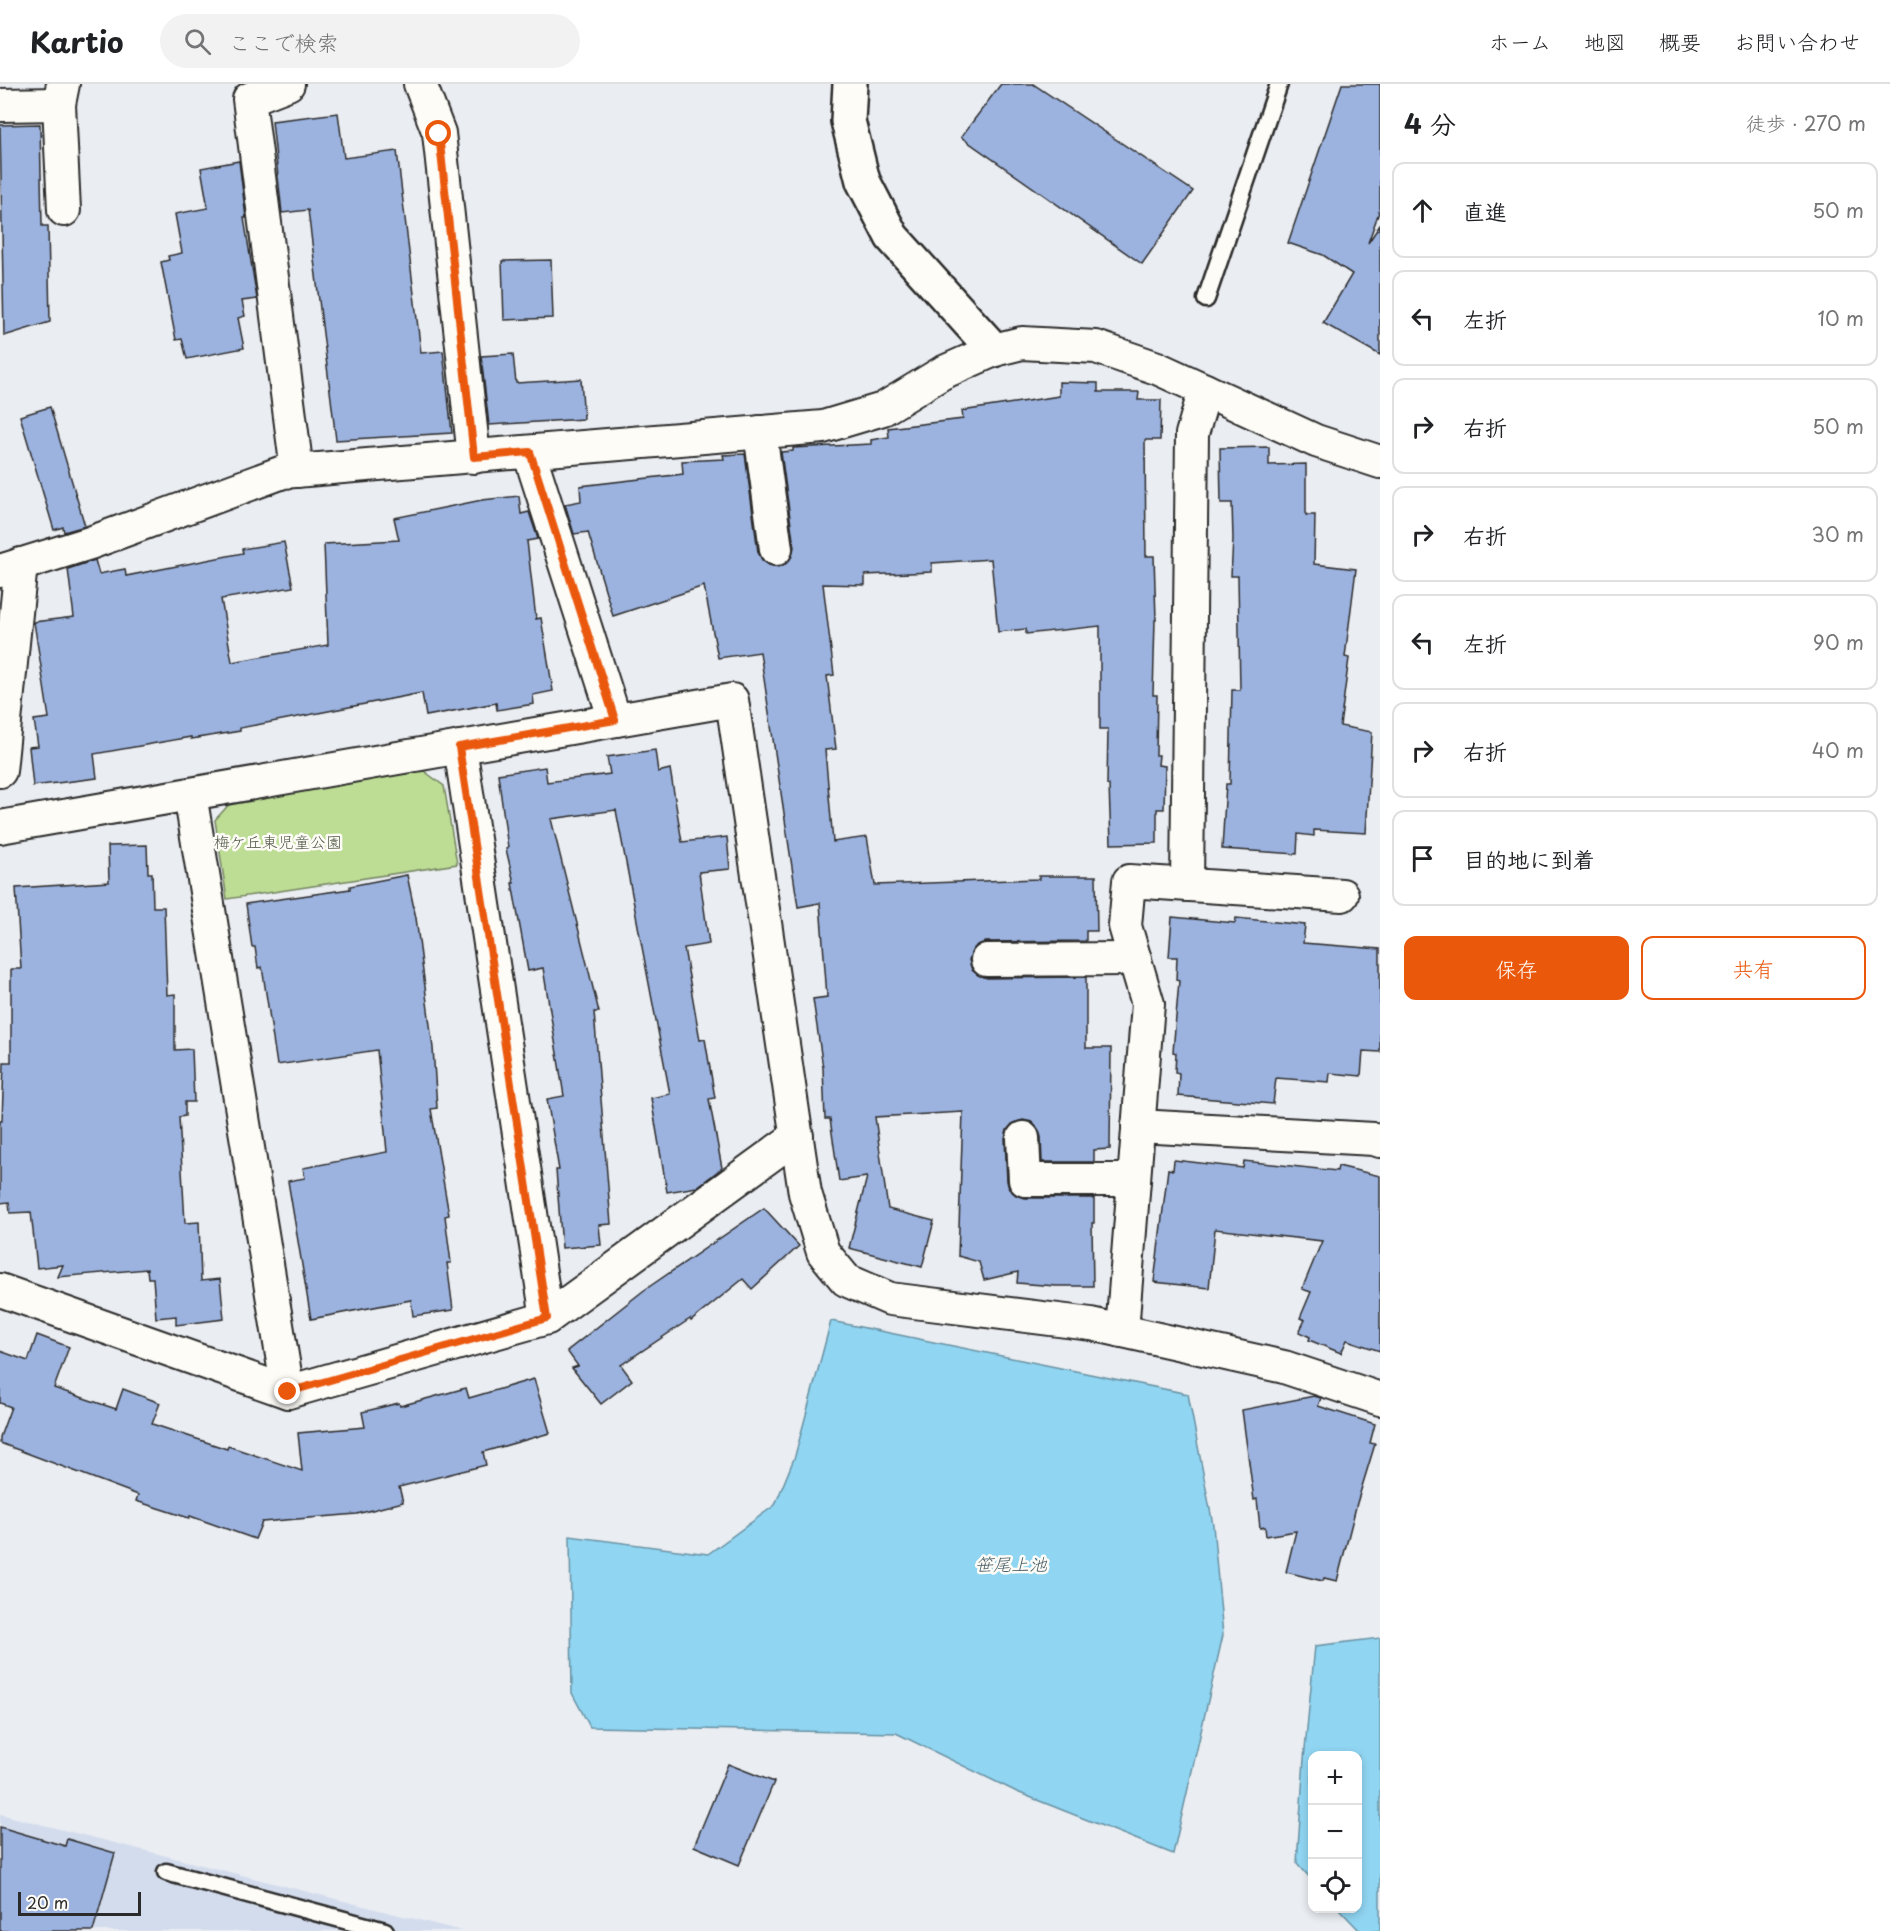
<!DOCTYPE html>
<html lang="ja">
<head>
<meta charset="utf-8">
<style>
	body { margin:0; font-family:"Playpen Sans","Klee One",sans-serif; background:#f2f2f2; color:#202124 }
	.controls { position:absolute; right:18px; bottom:18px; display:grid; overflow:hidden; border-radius:12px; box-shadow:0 3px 9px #0003 }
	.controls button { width:54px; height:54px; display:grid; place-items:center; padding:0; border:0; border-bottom:2px solid #e0e0e0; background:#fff; color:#202124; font:30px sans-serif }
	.scale { position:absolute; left:18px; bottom:15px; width:123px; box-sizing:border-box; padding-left:6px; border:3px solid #2b2b2b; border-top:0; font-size:16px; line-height:21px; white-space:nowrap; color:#2b2b2b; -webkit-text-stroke:4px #fdfcf7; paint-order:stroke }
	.stop { position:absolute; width:18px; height:18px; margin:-14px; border:4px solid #ea580c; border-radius:50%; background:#fff }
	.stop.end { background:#ea580c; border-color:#fff; box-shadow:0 2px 6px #0008 }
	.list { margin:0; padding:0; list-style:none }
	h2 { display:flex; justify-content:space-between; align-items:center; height:78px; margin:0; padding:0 24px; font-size:26px }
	h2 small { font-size:20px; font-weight:400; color:#757577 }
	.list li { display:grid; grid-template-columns:39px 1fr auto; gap:18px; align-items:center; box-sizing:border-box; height:96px; margin:0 12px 12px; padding:0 12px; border:2px solid #e0e0e0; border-radius:12px }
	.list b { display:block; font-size:22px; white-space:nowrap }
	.list em { font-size:20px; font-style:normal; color:#757577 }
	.actions { display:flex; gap:12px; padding:18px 24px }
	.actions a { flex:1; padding:14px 0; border:2px solid #ea580c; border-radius:12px; text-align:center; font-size:21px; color:#ea580c }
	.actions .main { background:#ea580c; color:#fff }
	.icon { flex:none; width:33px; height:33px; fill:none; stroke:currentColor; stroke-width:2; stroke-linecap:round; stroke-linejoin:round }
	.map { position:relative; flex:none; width:1380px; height:1847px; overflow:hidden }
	header { display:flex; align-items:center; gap:36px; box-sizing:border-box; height:84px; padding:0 30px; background:#fff; border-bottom:2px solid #e0e0e0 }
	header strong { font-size:28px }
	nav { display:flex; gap:33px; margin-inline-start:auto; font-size:21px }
	.search { width:420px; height:54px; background:#f2f2f2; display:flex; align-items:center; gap:15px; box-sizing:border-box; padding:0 21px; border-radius:33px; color:#757577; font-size:22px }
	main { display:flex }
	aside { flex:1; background:#fff }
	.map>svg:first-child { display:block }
	.built { fill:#d3dced }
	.green { fill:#bddd95; stroke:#748460; stroke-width:1.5 }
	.water { fill:#90d5f2; stroke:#6891a2; stroke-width:1.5 }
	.building { fill:#9cb3e0; stroke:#2b2b2b; stroke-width:1.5 }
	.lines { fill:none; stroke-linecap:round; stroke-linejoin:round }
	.lane-casing { stroke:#2b2b2b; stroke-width:21 }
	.street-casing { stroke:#2b2b2b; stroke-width:36 }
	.secondary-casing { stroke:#2b2b2b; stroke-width:38 }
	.lane { stroke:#fdfcf7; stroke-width:16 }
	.street { stroke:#fdfcf7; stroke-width:32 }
	.secondary { stroke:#fdfcf7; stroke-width:33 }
	.route { stroke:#ea580c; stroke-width:8 }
	.labels { text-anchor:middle; stroke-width:5; stroke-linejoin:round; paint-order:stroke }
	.park-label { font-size:16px; fill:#505846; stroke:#fdfcf7 }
	.water-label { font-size:18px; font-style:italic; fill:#495e67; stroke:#fdfcf7 }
</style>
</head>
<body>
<header>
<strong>Kartio</strong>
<div class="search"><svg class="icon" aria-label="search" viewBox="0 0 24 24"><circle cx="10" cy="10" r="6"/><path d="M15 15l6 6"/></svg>ここで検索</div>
<nav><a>ホーム</a><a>地図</a><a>概要</a><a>お問い合わせ</a></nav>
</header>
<main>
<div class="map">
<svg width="1380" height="1847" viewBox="0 0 1380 1847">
	<rect width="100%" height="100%" fill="#eaedf2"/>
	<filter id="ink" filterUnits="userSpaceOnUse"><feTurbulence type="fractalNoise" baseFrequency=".0167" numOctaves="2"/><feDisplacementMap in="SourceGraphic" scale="12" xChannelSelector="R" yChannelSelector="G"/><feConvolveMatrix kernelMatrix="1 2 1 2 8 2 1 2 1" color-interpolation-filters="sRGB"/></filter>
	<g filter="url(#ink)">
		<polygon class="built" points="0,1730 462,1847 0,1847"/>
		<polygon class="green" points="424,687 444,702 457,780 227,815 215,736 234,715"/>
		<g class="water">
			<polygon points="831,1237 1188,1310 1213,1441 1223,1551 1173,1770 1017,1708 896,1649 590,1643 572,1609 570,1452 708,1470 775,1421 795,1372"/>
			<polygon points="1380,1554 1380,1847 1360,1847 1339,1825 1358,1824 1358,1672 1312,1672 1312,1796 1297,1779 1304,1675 1315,1562"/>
		</g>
		<g class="building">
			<polygon points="1001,0 1033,0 1193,107 1142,180 961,53"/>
			<polygon points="1342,0 1380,0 1380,125 1368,159 1380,141 1380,271 1323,239 1352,190 1323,171 1288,159"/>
			<polygon points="338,29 344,74 397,67 421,269 443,267 452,349 336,356 308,126 282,129 272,37"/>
			<polygon points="40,40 42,142 48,142 50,238 4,252 0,41"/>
			<polygon points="239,77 246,134 244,134 257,215 242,217 245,232 238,234 244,264 187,275 182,255 176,256 161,178 169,176 168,172 182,169 175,130 208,124 201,84"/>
			<polygon points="551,176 553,234 504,236 502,177"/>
			<polygon points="513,270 516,299 581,295 584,335 489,341 481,272"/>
			<polygon points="1059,298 1098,299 1098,308 1139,308 1138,316 1161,316 1160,356 1145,356 1146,472 1154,472 1156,536 1155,536 1153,611 1157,611 1156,671 1159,671 1158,681 1165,682 1164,725 1157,725 1157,759 1111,760 1109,701 1107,701 1108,645 1100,645 1100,542 1026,550 1026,545 998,548 991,475 932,479 932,488 865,491 865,501 823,500 834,591 827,592 836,665 825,666 833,758 867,753 875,801 1039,795 1039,792 1096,792 1097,847 1086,847 1086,857 986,858 977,861 972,867 969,876 972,886 978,891 987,894 1086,893 1086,964 1111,964 1110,1065 1094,1066 1094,1078 1042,1078 1041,1053 1038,1045 1032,1038 1023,1036 1013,1039 1007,1046 1005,1055 1007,1097 1009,1105 1016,1111 1025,1114 1094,1114 1094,1139 1092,1139 1093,1202 1056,1202 1017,1199 1018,1188 984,1196 979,1178 958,1172 963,1028 875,1033 888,1125 934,1137 922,1183 849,1164 867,1093 839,1097 830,1035 825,1035 823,984 813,915 827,913 820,819 798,823 760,568 718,574 704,502 613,532 588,448 574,450 565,420 581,417 580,402 683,390 682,377 724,375 723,371 745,370 758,468 762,476 769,481 779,483 787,479 792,472 794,463 781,368 793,367 793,364 871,360 871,356 889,353 888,344 963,335 962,327 1059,312"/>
			<polygon points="50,323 85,442 64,448 63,443 54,446 20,332"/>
			<polygon points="1269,363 1269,381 1306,380 1306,431 1315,431 1314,480 1356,485 1345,573 1349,574 1340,642 1372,648 1366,749 1314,746 1314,752 1298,750 1297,770 1222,765 1226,700 1230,700 1232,606 1240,606 1238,492 1231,492 1233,455 1232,419 1221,419 1220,364"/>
			<polygon points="519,412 521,430 529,428 538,455 527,457 536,535 541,534 553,607 533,611 534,620 497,626 496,619 426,632 422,609 240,644 240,647 191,655 191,653 94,670 97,694 33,702 29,663 38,662 34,636 49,634 34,538 74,533 68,485 95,476 99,490 125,485 126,492 243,469 242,465 284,458 293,503 221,515 232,578 328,561 324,460 399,456 394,434 482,416"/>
			<polygon points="655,666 658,688 670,685 682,758 727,753 730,785 699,788 709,860 684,864 700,956 705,955 715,1014 709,1015 722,1084 697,1103 667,1108 651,1014 670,1010 616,726 551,735 599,928 594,928 611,1140 599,1141 601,1161 562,1164 556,1086 559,1086 547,1015 564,1012 543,884 528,887 512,799 514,799 506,765 508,764 498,690 545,683 547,698 610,690 607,673"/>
			<polygon points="147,761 148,789 152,789 153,823 164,823 167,911 175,910 175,966 192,965 194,1018 185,1018 185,1032 179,1033 185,1139 199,1138 201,1197 220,1195 224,1235 176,1241 176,1232 156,1234 153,1194 148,1194 147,1185 58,1193 63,1181 37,1184 31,1128 10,1129 9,1118 0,1119 0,1037 2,1037 4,978 11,978 11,885 21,885 16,804 109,798 108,762"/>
			<polygon points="407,791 416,834 433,964 437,1024 431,1025 449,1131 445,1132 451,1179 447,1179 453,1226 413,1232 411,1216 311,1235 288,1097 305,1094 303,1084 387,1068 377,966 277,981 262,883 258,884 255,863 252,863 246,820 350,805 350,802"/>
			<polygon points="1172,833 1235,839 1236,834 1305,841 1303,859 1380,865 1380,968 1363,967 1361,992 1330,989 1329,998 1276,994 1273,1020 1178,1012 1179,989 1175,988 1176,969 1173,968 1179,897 1176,896 1177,873 1169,873"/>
			<polygon points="1174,1076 1243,1084 1244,1077 1337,1087 1338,1082 1380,1092 1380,1267 1347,1256 1341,1269 1309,1256 1310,1253 1299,1248 1305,1236 1300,1234 1311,1208 1302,1205 1322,1157 1215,1145 1209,1204 1154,1198 1168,1085 1173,1086"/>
			<polygon points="764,1124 799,1162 752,1205 743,1195 691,1237 690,1235 621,1281 632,1296 601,1320 572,1284 578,1282 567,1267 643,1207"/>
			<polygon points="37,1251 69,1263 54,1304 116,1325 123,1305 160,1319 152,1340 227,1365 228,1362 302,1387 298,1349 365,1343 362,1328 399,1319 400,1322 466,1304 469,1314 534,1295 550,1349 483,1368 486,1381 399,1403 403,1418 357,1430 262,1438 255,1455 190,1432 189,1434 136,1417 138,1411 0,1359 0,1353 11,1323 0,1319 0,1267 28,1277"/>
			<polygon points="1314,1312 1321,1314 1318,1322 1375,1340 1370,1359 1375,1360 1357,1419 1337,1497 1324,1494 1323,1497 1286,1488 1296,1447 1266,1452 1265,1443 1260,1444 1257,1415 1254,1416 1242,1326"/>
			<polygon points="728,1680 774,1698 739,1781 694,1762"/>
			<polygon points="0,1743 65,1762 67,1755 115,1769 93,1847 0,1847"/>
		</g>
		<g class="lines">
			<defs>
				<g id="lane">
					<polyline points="1206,215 1279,0"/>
					<polyline points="166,1788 385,1847"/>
				</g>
				<g id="street">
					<polyline points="288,0 249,15 297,387"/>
					<polyline points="420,0 439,49 474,373"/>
					<polyline points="59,20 64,126"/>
					<polyline points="0,21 59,20 63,0"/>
					<polyline points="760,348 776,465"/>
					<polyline points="529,368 615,636"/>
					<polyline points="0,487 90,459 283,388 823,343 883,325 942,289 994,266 1022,259 1096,263 1157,284 1316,357 1380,378"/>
					<polyline points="460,663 547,1234"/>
					<polyline points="0,687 21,480"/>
					<polyline points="190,710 288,1308"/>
					<polyline points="0,743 732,616 805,1109 823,1168 846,1196 890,1215 1091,1240 1284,1283 1380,1315"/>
					<polyline points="1187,801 1192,350 1205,306"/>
					<polyline points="987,876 1135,875"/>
					<polyline points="1138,1042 1374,1055 1380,1057"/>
					<polyline points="1023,1054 1025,1096 1134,1096"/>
					<polyline points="0,1206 288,1308 547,1234 797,1052"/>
					<polyline points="1122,1247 1148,920 1125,842 1129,797 1342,811"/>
				</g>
				<polyline id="secondary" points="850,0 848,37 863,97 892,153 994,266"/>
			</defs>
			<use href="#lane" class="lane-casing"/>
			<use href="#street" class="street-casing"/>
			<use href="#secondary" class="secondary-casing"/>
			<use href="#lane" class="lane"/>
			<use href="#street" class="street"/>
			<use href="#secondary" class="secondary"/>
		</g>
	</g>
	<g class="lines" filter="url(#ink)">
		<polyline class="route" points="288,1308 547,1234 459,663 615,636 530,368 474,373 439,50"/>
	</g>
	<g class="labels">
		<g class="park-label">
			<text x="278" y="764">梅ケ丘東児童公園</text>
		</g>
		<g class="water-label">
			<text x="1011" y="1487">笹尾上池</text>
		</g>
	</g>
</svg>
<div class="controls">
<button>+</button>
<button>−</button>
<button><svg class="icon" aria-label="locate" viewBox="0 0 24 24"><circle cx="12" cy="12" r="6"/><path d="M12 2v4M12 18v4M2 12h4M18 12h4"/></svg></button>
</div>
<div class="scale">20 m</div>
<div class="stop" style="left:439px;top:50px"></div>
<div class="stop end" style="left:288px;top:1308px"></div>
</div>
<aside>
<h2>4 分<small>徒歩 · 270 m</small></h2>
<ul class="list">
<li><svg class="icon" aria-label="ahead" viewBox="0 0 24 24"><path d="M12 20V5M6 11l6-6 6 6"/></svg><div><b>直進</b></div><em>50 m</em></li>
<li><svg class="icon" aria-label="left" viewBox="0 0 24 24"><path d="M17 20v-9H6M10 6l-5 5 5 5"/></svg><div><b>左折</b></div><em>10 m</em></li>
<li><svg class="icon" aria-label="right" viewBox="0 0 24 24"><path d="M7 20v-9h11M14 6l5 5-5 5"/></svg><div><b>右折</b></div><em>50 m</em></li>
<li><svg class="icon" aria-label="right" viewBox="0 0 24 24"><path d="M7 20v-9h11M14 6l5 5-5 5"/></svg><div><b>右折</b></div><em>30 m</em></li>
<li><svg class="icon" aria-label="left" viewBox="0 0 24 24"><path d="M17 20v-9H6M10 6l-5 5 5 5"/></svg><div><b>左折</b></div><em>90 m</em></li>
<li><svg class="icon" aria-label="right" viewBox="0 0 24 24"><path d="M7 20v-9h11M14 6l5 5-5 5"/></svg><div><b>右折</b></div><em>40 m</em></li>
<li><svg class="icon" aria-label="arrive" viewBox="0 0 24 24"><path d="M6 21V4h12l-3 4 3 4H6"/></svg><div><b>目的地に到着</b></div></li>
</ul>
<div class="actions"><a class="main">保存</a><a>共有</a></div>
</aside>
</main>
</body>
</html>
